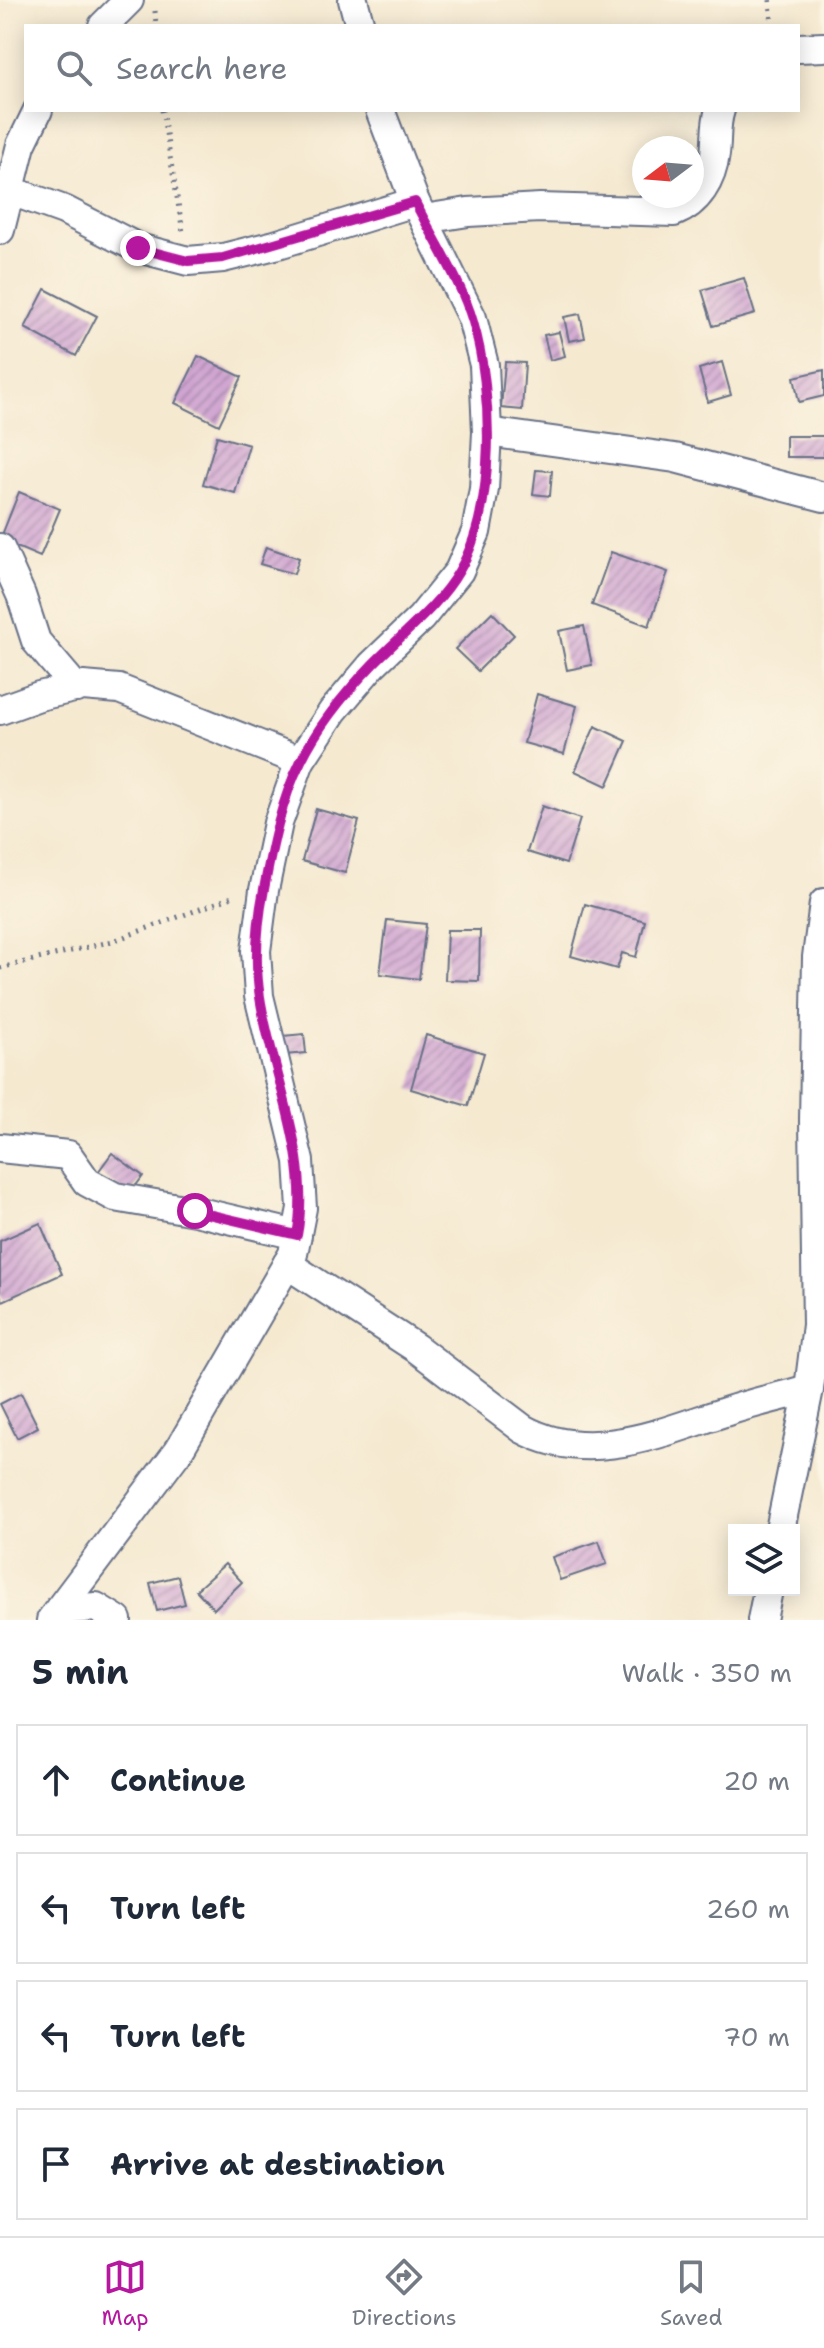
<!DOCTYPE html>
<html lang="en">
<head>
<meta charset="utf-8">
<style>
	body { margin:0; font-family:"Shantell Sans",sans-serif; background:#f2f2f3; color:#1f2937 }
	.controls { position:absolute; right:24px; bottom:24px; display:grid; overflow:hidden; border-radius:0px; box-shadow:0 4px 20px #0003 }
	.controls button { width:72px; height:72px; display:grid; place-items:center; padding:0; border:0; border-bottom:2px solid #e0e1e3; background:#fff; color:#1f2937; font:40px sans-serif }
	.compass { position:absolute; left:632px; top:136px; width:72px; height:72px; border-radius:50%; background:#fff; box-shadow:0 4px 20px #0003; rotate:254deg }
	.stop { position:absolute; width:24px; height:24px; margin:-18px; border:6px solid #b5179e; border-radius:50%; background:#fff }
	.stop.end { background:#b5179e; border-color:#fff; box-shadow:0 2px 8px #0008 }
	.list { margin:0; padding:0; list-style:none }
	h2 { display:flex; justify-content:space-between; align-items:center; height:104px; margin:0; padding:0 32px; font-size:34px }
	h2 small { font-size:26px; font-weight:400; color:#747a83 }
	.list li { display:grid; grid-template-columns:52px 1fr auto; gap:24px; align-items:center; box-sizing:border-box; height:112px; margin:0 16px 16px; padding:0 16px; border:2px solid #e0e1e3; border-radius:0px }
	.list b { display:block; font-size:30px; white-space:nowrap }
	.list em { font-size:26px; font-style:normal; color:#747a83 }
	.icon { flex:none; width:44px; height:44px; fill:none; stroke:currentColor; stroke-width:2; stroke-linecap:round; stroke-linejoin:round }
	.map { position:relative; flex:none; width:824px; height:1620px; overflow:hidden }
	.search { position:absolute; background:#fff; box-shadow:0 4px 20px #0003; left:24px; right:24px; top:24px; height:88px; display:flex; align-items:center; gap:20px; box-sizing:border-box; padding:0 28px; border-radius:0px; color:#747a83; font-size:30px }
	.sheet { height:616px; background:#fff }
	nav { display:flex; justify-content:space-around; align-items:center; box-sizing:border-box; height:112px; border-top:2px solid #e0e1e3; background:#fff; font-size:22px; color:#747a83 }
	nav a { display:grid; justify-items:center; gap:4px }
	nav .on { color:#b5179e }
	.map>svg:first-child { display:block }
	.building { fill:url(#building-hatch) }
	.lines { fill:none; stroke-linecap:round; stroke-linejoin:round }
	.minor-casing { stroke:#677086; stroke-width:32 }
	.path { stroke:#677086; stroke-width:5; stroke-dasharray:2 6; stroke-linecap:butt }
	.minor { stroke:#fff; stroke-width:28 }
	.route { stroke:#b5179e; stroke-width:10 }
</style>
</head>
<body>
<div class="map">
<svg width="824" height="1620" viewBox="0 0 824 1620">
	<defs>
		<pattern id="building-hatch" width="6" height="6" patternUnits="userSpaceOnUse" patternTransform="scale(2)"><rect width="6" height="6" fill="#d0a5d1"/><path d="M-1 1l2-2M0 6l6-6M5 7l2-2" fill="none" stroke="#a887ad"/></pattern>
	</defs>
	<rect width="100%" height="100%" fill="#fcf5e5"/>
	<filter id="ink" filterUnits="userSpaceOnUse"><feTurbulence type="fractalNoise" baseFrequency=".0125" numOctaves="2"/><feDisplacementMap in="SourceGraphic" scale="16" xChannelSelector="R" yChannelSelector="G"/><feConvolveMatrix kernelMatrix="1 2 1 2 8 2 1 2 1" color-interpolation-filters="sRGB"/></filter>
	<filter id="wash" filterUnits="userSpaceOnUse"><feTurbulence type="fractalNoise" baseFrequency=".006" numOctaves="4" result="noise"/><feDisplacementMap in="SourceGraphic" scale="32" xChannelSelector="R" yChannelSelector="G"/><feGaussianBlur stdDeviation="1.8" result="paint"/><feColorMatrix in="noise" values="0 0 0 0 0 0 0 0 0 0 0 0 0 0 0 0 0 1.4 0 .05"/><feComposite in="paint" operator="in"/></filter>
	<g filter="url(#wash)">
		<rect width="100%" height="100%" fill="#f5e9d0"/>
		<g id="blocks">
			<g class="building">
				<polygon points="744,278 755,314 713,326 702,290"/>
				<polygon points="45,289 97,316 76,356 25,328"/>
				<polygon points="580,314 585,338 569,341 564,317"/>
				<polygon points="559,332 565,356 550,360 544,335"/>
				<polygon points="198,356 242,377 219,425 175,403"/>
				<polygon points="505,362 525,363 522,410 501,408"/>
				<polygon points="722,362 731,395 708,402 699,369"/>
				<polygon points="824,370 824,396 799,402 794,377"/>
				<polygon points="217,436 249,445 235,493 203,484"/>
				<rect x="786" y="436" width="38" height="21"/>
				<polygon points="536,470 552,471 550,496 533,494"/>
				<polygon points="19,492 60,509 40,557 0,540"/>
				<polygon points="266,547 299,558 294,574 260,564"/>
				<polygon points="611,552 668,572 649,626 592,605"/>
				<polygon points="492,612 514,635 478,671 455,649"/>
				<polygon points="584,626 592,665 567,670 559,631"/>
				<polygon points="537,694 577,706 564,754 524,743"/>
				<polygon points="595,726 627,741 607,786 575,771"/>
				<polygon points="542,806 580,819 566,864 527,852"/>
				<polygon points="316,809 359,821 345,873 302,861"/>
				<polygon points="585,904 645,921 636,957 622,953 617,969 571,956"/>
				<polygon points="387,920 426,924 419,979 380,974"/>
				<polygon points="447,930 480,930 479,981 445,980"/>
				<polygon points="304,1034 306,1053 285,1055 283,1036"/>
				<polygon points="426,1035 484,1053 468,1106 411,1089"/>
				<polygon points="112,1153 143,1176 129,1195 98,1172"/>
				<polygon points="40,1223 62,1274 3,1301 0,1295 0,1241"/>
				<polygon points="21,1393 38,1427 17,1438 0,1404"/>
				<polygon points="599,1541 607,1564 560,1580 552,1557"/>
				<polygon points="225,1564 242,1582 214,1609 196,1590"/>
				<polygon points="178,1576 185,1604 157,1611 150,1583"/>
			</g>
		</g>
	</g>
	<g filter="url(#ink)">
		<use href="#blocks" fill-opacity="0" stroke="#677086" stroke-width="2"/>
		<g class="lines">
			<defs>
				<g id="minor">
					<polyline points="353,0 360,26"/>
					<polyline points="103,26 129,0"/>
					<polyline points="798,48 824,47"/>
					<polyline points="0,187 64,210 138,248 188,261 223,258 275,245 415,202"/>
					<path d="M424 219 468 212 540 208 674 212C698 203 712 180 715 154 717 139 715 124 720 110"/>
					<polyline points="0,230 21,145 38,110"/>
					<polyline points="487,432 675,458 824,497"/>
					<polyline points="0,548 21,595 36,641 76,688"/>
					<polyline points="0,710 39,696 83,686 119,689 300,761"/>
					<polyline points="0,1148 68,1155 87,1182 115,1197 195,1211 297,1235"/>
					<path d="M287 1264 416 1348 523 1429C590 1466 664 1431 731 1410 756 1402 783 1396 809 1389"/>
					<polyline points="780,1530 809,1389 817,1325 814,1121 817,957 824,903"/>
					<polyline points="59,1610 96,1607 117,1620"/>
					<polyline points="51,1620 179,1450 293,1254 302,1208 299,1161 259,996 256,951 264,890 278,823 300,761 333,711 372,665 421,618 459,571 476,532 484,489 487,432 484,365 472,318 415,202 380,110"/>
					<polyline points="762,1620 768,1590"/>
				</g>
			</defs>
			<use href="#minor" class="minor-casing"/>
			<g class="path">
				<polyline points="770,0 772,26"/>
				<polyline points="155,11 156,26"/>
				<polyline points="162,110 183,232"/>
				<polyline points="0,968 113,941 235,896"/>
			</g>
			<use href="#minor" class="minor"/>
		</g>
	</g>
	<g class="lines" filter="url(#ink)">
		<path class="route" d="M138 248 188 261 223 258 415 202C433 238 462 283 473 322 493 390 497 507 459 571 439 606 401 635 373 664 346 692 318 726 301 761 281 800 272 847 264 889 257 925 254 961 260 997 272 1075 312 1157 297 1235L195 1211"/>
	</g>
</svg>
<div class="controls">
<button><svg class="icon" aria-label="layers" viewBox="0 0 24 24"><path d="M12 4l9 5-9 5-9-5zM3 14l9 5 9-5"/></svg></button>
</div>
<svg class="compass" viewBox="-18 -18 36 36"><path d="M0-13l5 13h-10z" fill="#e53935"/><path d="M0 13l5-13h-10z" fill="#747a83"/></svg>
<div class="stop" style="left:195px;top:1211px"></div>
<div class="stop end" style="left:138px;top:248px"></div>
<div class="search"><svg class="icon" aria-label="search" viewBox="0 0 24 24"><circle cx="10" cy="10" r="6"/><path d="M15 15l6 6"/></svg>Search here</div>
</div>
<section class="sheet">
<h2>5 min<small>Walk · 350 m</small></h2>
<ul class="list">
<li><svg class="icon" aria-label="ahead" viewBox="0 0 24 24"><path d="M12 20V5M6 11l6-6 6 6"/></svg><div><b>Continue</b></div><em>20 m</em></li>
<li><svg class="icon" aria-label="left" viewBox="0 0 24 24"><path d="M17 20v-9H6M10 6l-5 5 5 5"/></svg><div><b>Turn left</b></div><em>260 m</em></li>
<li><svg class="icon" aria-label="left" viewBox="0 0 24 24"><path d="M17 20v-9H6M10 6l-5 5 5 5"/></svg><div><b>Turn left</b></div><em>70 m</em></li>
<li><svg class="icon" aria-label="arrive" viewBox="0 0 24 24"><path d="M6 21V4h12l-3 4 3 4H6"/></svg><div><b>Arrive at destination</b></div></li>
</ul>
</section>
<nav>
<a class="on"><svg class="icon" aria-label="map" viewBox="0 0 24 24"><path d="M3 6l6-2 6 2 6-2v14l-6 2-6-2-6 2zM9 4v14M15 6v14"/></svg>Map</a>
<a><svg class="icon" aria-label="directions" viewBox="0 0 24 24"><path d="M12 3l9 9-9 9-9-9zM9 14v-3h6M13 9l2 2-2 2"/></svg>Directions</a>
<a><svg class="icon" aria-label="saved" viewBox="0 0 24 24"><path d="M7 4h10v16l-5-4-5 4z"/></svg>Saved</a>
</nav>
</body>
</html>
